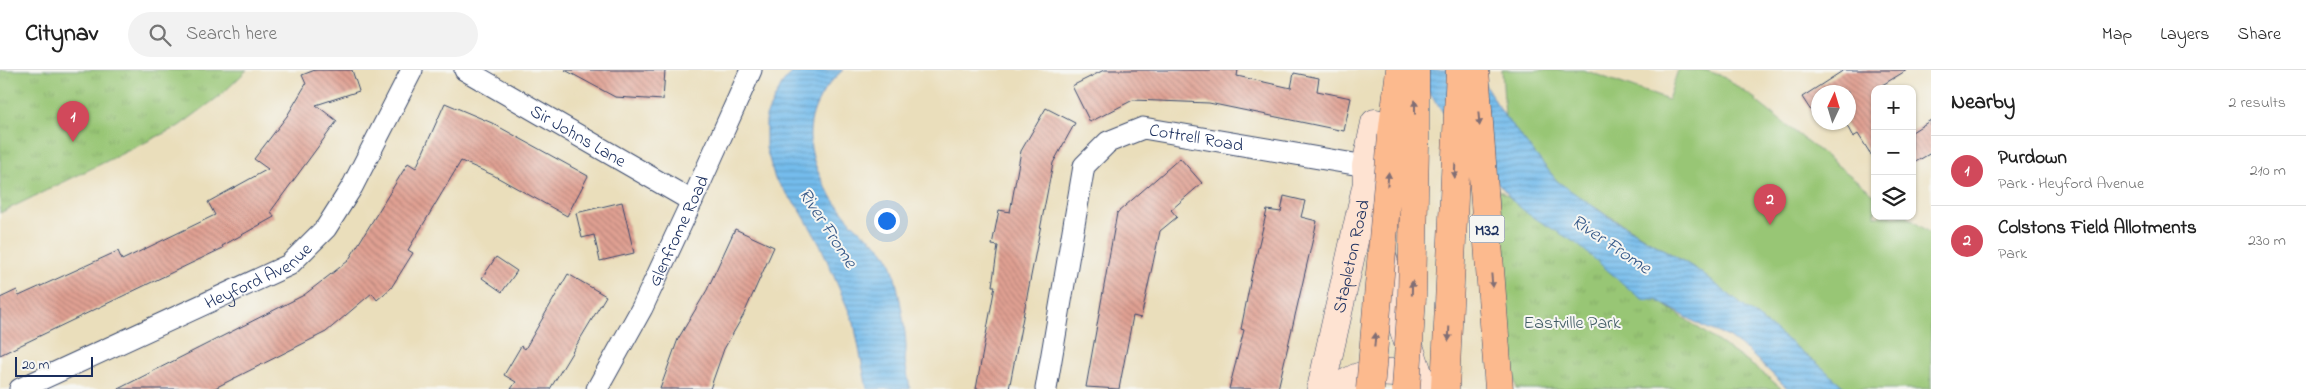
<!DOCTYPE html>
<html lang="en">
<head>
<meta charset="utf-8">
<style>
	body { margin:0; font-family:"Indie Flower",sans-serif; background:#f2f2f2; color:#222 }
	.controls { position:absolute; right:15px; top:15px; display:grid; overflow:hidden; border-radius:10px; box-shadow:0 1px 4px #0004 }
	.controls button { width:45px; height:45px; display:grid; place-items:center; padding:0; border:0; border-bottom:1px solid #e0e0e0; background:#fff; color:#222; font:25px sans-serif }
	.compass { position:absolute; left:1811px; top:15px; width:45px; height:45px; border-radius:50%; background:#fff; box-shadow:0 1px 4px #0004; rotate:4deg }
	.scale { position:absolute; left:15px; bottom:12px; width:78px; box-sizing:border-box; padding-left:5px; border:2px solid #1b2f5e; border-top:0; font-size:14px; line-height:18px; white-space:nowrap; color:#1b2f5e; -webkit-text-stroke:4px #f6f6f2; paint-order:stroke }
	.you { position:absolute; left:886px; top:150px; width:18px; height:18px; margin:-12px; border:4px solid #fff; border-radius:50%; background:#1a73e8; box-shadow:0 0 0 8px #1a73e833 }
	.badge { display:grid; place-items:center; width:32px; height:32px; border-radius:50%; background:#d1495b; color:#fff; font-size:16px; font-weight:700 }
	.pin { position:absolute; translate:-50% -41px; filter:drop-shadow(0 1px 2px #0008) }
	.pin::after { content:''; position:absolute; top:26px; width:18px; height:15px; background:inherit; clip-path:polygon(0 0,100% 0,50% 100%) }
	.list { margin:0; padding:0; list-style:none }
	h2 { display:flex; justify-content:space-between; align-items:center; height:65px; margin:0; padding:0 20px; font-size:21px }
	h2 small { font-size:16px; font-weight:400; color:#767676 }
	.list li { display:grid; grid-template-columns:32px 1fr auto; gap:15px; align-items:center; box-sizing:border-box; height:70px; padding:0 20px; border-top:1px solid #e0e0e0 }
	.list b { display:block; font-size:19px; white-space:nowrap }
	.list p { margin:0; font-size:16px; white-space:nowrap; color:#767676 }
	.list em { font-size:16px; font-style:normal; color:#767676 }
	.icon { flex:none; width:28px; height:28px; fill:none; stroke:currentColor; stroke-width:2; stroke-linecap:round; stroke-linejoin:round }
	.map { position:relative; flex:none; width:1931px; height:319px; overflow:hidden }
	header { display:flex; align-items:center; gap:30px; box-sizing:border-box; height:70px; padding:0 25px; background:#fff; border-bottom:1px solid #e0e0e0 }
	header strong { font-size:24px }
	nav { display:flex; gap:28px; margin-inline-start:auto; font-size:18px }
	.search { width:350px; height:45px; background:#f2f2f2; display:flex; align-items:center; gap:12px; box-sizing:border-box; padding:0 18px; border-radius:28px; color:#767676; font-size:19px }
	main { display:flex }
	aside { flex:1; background:#fff }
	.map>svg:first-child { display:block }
	.park { fill:url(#park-tufts); stroke:#5a7a69 }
	.garden { fill:#98c674; stroke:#5a7a69 }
	.water { fill:url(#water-rules); stroke:#4876a5 }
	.building { fill:url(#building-back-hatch) }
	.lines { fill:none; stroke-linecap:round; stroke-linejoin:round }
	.street-casing { stroke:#3a496c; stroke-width:23 }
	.secondary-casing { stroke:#3a496c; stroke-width:29 }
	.highway-casing { stroke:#3a496c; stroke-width:29 }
	.street { stroke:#fff; stroke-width:21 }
	.secondary { stroke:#fee3d2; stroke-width:28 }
	.highway { stroke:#fcba8e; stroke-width:28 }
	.highway-bridge-casing { stroke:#3a496c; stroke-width:29; stroke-linecap:butt }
	.highway-bridge { stroke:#fcba8e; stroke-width:28 }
	.oneway { fill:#806e74 }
	.labels { text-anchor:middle; stroke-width:4; stroke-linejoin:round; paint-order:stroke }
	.shield { fill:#f6f6f2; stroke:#5d6b8a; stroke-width:1 }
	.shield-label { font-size:16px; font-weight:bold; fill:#1b2f5e }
	.street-label { font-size:18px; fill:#1b2f5e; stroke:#f6f6f2 }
	.park-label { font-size:18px; fill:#405c65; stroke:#f6f6f2 }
	.water-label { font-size:19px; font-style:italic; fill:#365989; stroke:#f6f6f2 }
</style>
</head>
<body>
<header>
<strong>Citynav</strong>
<div class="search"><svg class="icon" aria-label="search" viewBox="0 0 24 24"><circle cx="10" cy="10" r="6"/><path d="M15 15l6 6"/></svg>Search here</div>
<nav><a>Map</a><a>Layers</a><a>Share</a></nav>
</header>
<main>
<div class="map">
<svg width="1931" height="319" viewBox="0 0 1931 319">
	<defs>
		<pattern id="park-tufts" width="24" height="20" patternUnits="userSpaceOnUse" patternTransform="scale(1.25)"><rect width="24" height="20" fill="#98c674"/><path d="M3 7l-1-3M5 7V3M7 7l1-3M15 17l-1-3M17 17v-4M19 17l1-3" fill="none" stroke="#82aa67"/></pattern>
		<pattern id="water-rules" width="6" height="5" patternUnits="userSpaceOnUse" patternTransform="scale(1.25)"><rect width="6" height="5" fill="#74bcec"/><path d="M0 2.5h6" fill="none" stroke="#5e99c2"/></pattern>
		<pattern id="building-back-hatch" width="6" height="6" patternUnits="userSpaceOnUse" patternTransform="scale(1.25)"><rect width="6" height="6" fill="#e0a092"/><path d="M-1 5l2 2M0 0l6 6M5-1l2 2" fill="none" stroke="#b5837a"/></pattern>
	</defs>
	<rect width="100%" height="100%" fill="#f6f6f2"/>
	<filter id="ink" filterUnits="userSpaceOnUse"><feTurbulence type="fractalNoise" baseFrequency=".02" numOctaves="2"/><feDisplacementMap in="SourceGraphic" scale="10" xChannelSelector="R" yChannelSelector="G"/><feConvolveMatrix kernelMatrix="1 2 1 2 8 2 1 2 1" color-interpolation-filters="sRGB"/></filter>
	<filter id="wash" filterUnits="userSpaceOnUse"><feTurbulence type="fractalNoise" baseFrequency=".0096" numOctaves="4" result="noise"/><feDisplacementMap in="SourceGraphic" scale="20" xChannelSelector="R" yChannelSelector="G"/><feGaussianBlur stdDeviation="1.12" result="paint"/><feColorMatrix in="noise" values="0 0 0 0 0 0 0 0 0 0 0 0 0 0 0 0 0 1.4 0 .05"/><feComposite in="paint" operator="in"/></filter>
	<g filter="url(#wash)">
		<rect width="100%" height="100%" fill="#eadebb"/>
		<g class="park">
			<polygon points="0,0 247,0 221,25 179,56 0,143"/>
			<polygon points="1499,120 1759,300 1782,319 1516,319 1502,235"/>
		</g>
		<polygon class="garden" points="1502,0 1584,0 1668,30 1678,0 1705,0 1722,6 1757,30 1756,31 1875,125 1875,146 1906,146 1931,164 1931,319 1846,319 1819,295 1696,199 1575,125 1557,111 1505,47"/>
		<g class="water">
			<path d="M794 0H843C788 49 809 104 852 153 864 166 883 175 890 191 897 209 906 258 906 278 906 284 904 290 906 297 907 304 909 311 910 319H867L854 253 820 174 800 140 775 109 766 78V46L782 14Z"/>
			<polygon points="1408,0 1476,0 1505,47 1557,111 1604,144 1696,199 1819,295 1846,319 1788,319 1748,281 1729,267 1702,256 1657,230 1644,230 1635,224 1576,173 1528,144 1515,133 1464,72 1428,21"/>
		</g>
		<g id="blocks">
			<g class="building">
				<polygon points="315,0 352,0 359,21 316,35 337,51 271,141 274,147 222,176 223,178 0,285 0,228 17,220 19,226 118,181 122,190 215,145 208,132 268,99 254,89 287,46 306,14 302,5"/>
				<polygon points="565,0 665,0 663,30 615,27"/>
				<polygon points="1104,0 1238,0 1237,6 1291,18 1294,3 1319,8 1317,21 1351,28 1344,61 1209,33 1133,30 1090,52 1072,16"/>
				<polygon points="1844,0 1907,0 1879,17 1880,19 1875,19 1875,91 1858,64 1853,67 1845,52 1848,52 1848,22 1818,22 1819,53 1802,27"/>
				<polygon points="445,33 492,53 588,106 567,146 493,105 461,91 408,180 413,183 391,218 377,230 372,223 326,262 213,319 118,319 304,225 348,191 408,93 416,98"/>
				<polygon points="1046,38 1075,53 1053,93 1009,319 976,319 995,216 992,216 998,176 992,175 999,140 1010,142 1021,81"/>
				<polygon points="1931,50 1931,83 1912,94 1912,62"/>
				<polygon points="1180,88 1202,113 1171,140 1177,147 1160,161 1141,248 1133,246 1119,319 1086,317 1117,143"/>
				<polygon points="1284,126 1305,131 1301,147 1317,151 1278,319 1229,319 1244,260 1241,259 1251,208 1267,140 1281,142"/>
				<polygon points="622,132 634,183 600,191 594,165 582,168 576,143"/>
				<polygon points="735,159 774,177 743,246 724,279 710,319 660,319 678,269 707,220"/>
				<polygon points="496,187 517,201 502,222 482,208"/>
				<polygon points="568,204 606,226 550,319 511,319 516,312 504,305 521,276 525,279"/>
			</g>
		</g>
	</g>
	<g filter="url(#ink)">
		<use href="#blocks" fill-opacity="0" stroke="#3a496c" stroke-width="1"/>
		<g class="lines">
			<defs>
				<g id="street">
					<path id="s1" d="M465 0 692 131"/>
					<path id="s2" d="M20 319 289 195 326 158 352 117 412 0"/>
					<path id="s3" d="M597 319 642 238 692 131 751 0"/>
					<path id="s4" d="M1046 319 1084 96 1108 72 1143 58 1366 96"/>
				</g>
				<g id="secondary">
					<polyline points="1383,188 1389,215 1419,306 1426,319"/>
					<path id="s5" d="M1321 319 1367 113 1366 96 1375 53"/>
					<path d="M1337 319C1366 298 1385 301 1419 306"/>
				</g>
				<g id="highway">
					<polyline points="1415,0 1415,74"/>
					<polyline points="1475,0 1499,319"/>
					<polyline points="1392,66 1400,0"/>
					<polyline points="1445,319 1460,0"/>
				</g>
			</defs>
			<use href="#street" class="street-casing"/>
			<use href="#secondary" class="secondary-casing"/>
			<use href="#highway" class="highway-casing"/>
			<use href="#street" class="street"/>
			<use href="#secondary" class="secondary"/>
			<use href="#highway" class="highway"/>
			<defs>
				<g id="highway-bridge">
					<polyline points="1370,319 1392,66"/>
					<polyline points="1406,319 1412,227 1415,74"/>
				</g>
			</defs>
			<use href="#highway-bridge" class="highway-bridge-casing"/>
			<use href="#highway-bridge" class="highway-bridge"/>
		</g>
		<defs><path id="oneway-solid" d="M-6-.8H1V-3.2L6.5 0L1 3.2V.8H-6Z" transform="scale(1.25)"/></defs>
		<g class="oneway">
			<use href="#oneway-solid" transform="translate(1415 37) rotate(-90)"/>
			<use href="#oneway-solid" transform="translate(1479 49) rotate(85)"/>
			<use href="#oneway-solid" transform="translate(1455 101) rotate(92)"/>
			<use href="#oneway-solid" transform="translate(1388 109) rotate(-85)"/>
			<use href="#oneway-solid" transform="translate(1492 211) rotate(85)"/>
			<use href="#oneway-solid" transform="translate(1412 218) rotate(-89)"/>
			<use href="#oneway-solid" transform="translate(1449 264) rotate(92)"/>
			<use href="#oneway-solid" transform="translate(1375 270) rotate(-85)"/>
		</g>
	</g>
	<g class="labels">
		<rect class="shield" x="1469.5" y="145.5" width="35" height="27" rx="4"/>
		<g class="shield-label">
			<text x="1487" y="165">M32</text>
		</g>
		<g class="street-label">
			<text dy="6" stroke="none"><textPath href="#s1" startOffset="131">Sir Johns Lane</textPath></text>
			<text dy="6" stroke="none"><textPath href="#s4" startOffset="352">Cottrell Road</textPath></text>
			<text dy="6" stroke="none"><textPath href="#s3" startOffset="178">Glenfrome Road</textPath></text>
			<text dy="6" stroke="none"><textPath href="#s5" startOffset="136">Stapleton Road</textPath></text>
			<text dy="6" stroke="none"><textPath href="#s2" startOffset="264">Heyford Avenue</textPath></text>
		</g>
		<g class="park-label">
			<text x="1572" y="258">Eastville Park</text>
		</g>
		<g class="water-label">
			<text transform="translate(829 157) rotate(57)" y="7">River Frome</text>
			<text transform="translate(1612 173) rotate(34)" y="7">River Frome</text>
		</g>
	</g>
</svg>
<div class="controls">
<button>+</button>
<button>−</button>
<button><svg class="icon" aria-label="layers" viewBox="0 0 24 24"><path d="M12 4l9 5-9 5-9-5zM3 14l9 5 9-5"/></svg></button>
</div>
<svg class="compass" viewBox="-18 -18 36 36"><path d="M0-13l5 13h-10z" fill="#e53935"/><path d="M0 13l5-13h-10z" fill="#767676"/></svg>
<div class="scale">20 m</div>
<div class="you"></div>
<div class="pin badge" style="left:73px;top:72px">1</div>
<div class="pin badge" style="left:1770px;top:155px">2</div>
</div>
<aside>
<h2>Nearby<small>2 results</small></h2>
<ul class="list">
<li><span class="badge">1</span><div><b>Purdown</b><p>Park · Heyford Avenue</p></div><em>210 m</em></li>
<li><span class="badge">2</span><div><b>Colstons Field Allotments</b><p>Park</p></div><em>230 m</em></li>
</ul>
</aside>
</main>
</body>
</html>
